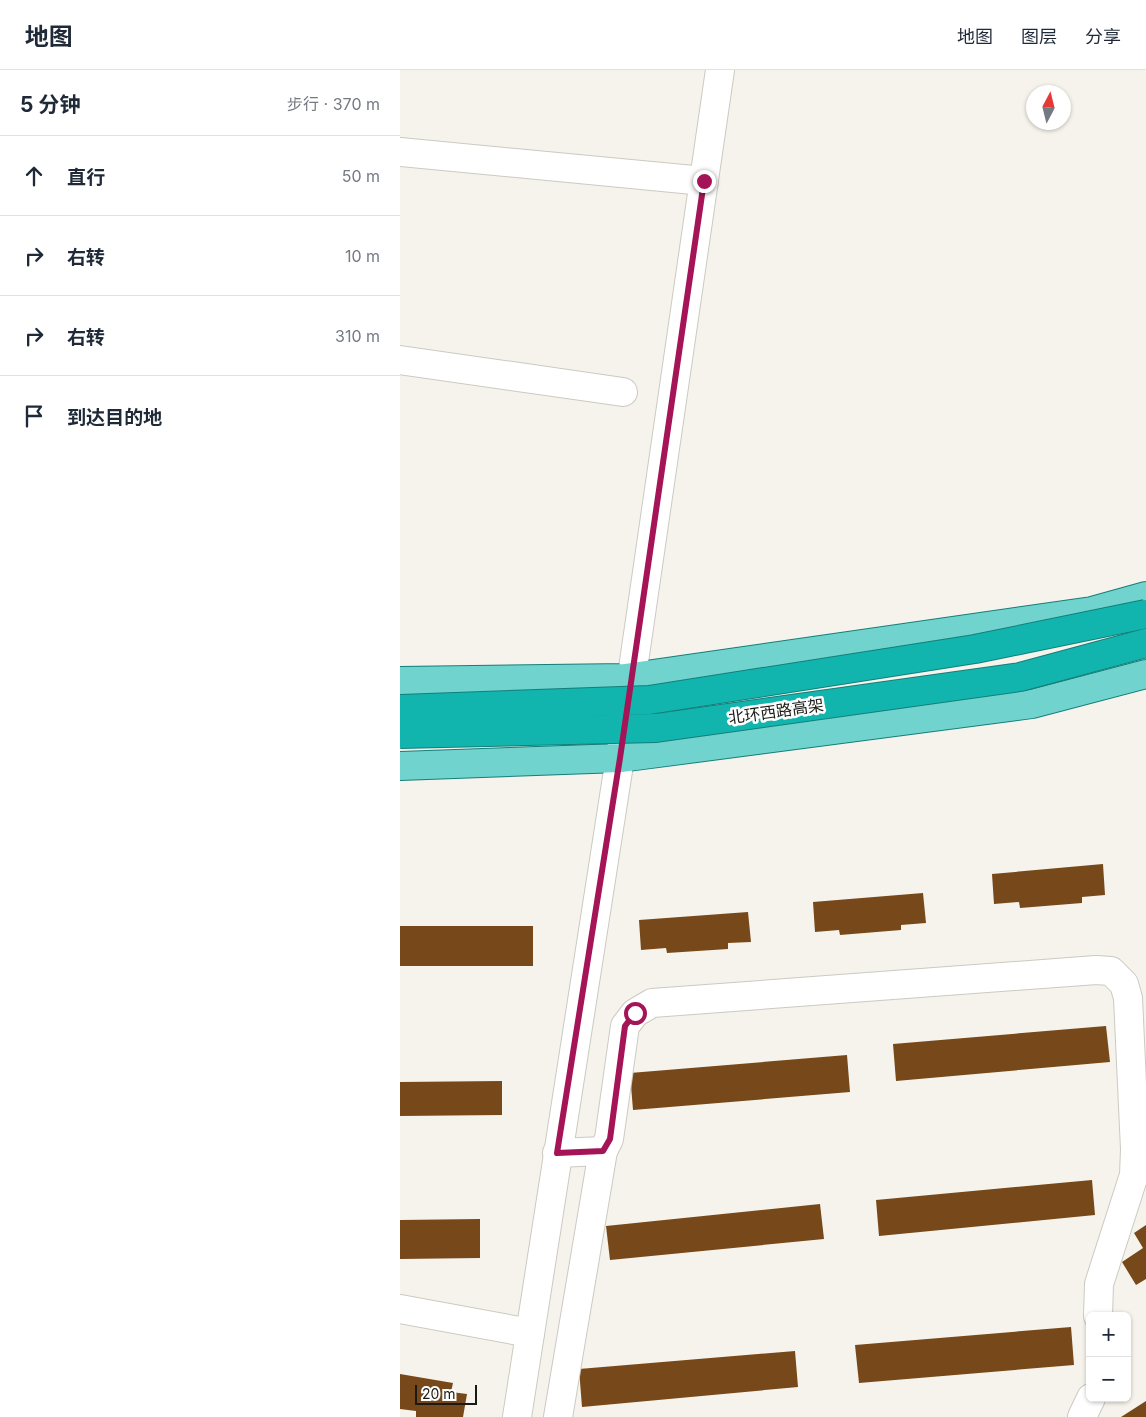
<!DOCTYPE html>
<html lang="zh">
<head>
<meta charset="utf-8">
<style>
	body { margin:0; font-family:Inter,"Noto Sans SC",sans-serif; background:#f2f2f3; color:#1f2937 }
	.controls { position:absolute; right:15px; bottom:15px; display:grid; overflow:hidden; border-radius:8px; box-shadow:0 1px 4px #0004 }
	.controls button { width:45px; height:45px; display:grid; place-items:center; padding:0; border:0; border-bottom:1px solid #e0e1e3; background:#fff; color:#1f2937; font:25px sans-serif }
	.compass { position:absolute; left:626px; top:15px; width:45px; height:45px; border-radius:50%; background:#fff; box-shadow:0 1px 4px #0004; rotate:7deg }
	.scale { position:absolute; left:15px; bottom:12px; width:62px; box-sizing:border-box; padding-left:5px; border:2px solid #191916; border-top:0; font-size:14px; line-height:18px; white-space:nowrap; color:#191916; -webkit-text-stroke:4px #fff; paint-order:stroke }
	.stop { position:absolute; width:15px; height:15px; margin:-11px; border:4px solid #a41457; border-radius:50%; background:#fff }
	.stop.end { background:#a41457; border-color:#fff; box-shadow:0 1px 5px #0008 }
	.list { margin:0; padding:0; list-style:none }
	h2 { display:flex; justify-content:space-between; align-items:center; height:65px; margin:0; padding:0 20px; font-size:21px }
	h2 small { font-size:16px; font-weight:400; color:#747a83 }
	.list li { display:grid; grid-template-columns:32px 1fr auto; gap:15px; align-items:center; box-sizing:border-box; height:80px; padding:0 20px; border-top:1px solid #e0e1e3 }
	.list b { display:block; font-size:19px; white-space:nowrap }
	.list em { font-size:16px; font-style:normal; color:#747a83 }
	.icon { flex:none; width:28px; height:28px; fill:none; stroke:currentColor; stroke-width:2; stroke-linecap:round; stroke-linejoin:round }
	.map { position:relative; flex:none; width:746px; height:1347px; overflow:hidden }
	header { display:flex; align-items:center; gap:30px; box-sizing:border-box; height:70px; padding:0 25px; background:#fff; border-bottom:1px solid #e0e1e3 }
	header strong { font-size:24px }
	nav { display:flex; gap:28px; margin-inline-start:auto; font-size:18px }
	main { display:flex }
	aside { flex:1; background:#fff }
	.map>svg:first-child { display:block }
	.building { fill:#774819 }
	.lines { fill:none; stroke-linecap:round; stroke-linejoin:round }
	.minor-casing { stroke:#cbcac2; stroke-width:30 }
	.major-casing { stroke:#147e79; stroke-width:30 }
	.minor { stroke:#fff; stroke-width:28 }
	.major { stroke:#71d3ce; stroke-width:28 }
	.highway-bridge-casing { stroke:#147e79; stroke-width:30; stroke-linecap:butt }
	.highway-bridge { stroke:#12b5ae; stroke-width:28 }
	.route { stroke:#a41457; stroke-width:6 }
	.labels { text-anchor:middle; stroke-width:5; stroke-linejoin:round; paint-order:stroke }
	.street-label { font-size:16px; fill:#191916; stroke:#fff }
</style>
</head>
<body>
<header>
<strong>地图</strong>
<nav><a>地图</a><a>图层</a><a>分享</a></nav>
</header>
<main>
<aside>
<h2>5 分钟<small>步行 · 370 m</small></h2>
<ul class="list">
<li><svg class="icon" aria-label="ahead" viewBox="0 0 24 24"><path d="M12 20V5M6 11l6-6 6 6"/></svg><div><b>直行</b></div><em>50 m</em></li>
<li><svg class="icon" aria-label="right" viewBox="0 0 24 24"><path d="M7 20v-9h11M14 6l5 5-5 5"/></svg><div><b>右转</b></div><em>10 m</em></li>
<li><svg class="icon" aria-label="right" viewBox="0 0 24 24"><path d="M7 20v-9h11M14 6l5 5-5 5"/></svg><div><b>右转</b></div><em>310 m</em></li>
<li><svg class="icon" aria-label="arrive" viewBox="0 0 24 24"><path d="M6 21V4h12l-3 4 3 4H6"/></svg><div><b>到达目的地</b></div></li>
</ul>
</aside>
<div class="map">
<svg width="746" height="1347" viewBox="0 0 746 1347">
	<rect width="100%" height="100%" fill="#f5f3eb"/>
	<g class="building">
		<polygon points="703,794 705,825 682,827 682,833 620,838 619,832 594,834 592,804"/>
		<polygon points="523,823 526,853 501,855 501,860 440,865 439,860 415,862 413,832"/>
		<polygon points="348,842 351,872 328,873 328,879 267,883 266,878 241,880 239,850"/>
		<rect x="0" y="856" width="133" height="40"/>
		<polygon points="706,956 710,992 496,1011 493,974"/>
		<polygon points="447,985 450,1022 233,1040 230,1003"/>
		<polygon points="102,1011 102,1045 0,1046 0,1012"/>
		<polygon points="692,1110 695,1145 479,1166 476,1130"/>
		<polygon points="420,1134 424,1169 210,1190 206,1156"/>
		<polygon points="80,1149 80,1188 0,1189 0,1150"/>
		<polygon points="746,1155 746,1209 736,1215 722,1192 743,1178 734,1163"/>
		<polygon points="671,1257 674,1295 459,1313 455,1275"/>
		<polygon points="395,1281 398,1317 182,1337 179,1299"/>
		<polygon points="0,1304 53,1313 51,1322 67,1324 63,1347 16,1347 16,1341 0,1339"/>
		<polygon points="746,1331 746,1347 721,1347"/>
	</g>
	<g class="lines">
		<defs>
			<g id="minor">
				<polyline points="0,82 304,111"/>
				<polyline points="0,290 223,322"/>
				<polyline points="157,1083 203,1081"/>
				<polyline points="0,1239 130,1263"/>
				<polyline points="117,1347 220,688 320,0"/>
				<polyline points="158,1347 203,1081 209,1069 225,956 235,943 252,933 696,900 711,901 724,914 728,928 735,1079 734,1105 699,1214 698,1246"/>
				<polyline points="682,1347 691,1328"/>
			</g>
			<g id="major">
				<polyline points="0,611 225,608 692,541 746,526"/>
				<polyline points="0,696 220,688 632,634 746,604"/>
			</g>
		</defs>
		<use href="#minor" class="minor-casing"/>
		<use href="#major" class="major-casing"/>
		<use href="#minor" class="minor"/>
		<use href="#major" class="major"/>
		<defs>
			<g id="highway-bridge">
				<polyline points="0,639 249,630 575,579 746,544"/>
				<polyline points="0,664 256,658 620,607 746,573"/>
			</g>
		</defs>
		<use href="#highway-bridge" class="highway-bridge-casing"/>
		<use href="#highway-bridge" class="highway-bridge"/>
	</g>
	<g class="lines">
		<polyline class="route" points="235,943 225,956 210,1069 203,1081 157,1083 220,688 304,111"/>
	</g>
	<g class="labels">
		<g class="street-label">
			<text transform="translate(376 641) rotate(-8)" y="6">北环西路高架</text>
		</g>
	</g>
</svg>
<div class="controls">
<button>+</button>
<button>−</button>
</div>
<svg class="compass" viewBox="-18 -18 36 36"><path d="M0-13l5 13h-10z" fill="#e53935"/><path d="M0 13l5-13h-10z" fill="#747a83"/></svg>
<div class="scale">20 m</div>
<div class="stop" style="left:235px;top:943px"></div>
<div class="stop end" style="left:304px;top:111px"></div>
</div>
</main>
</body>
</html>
